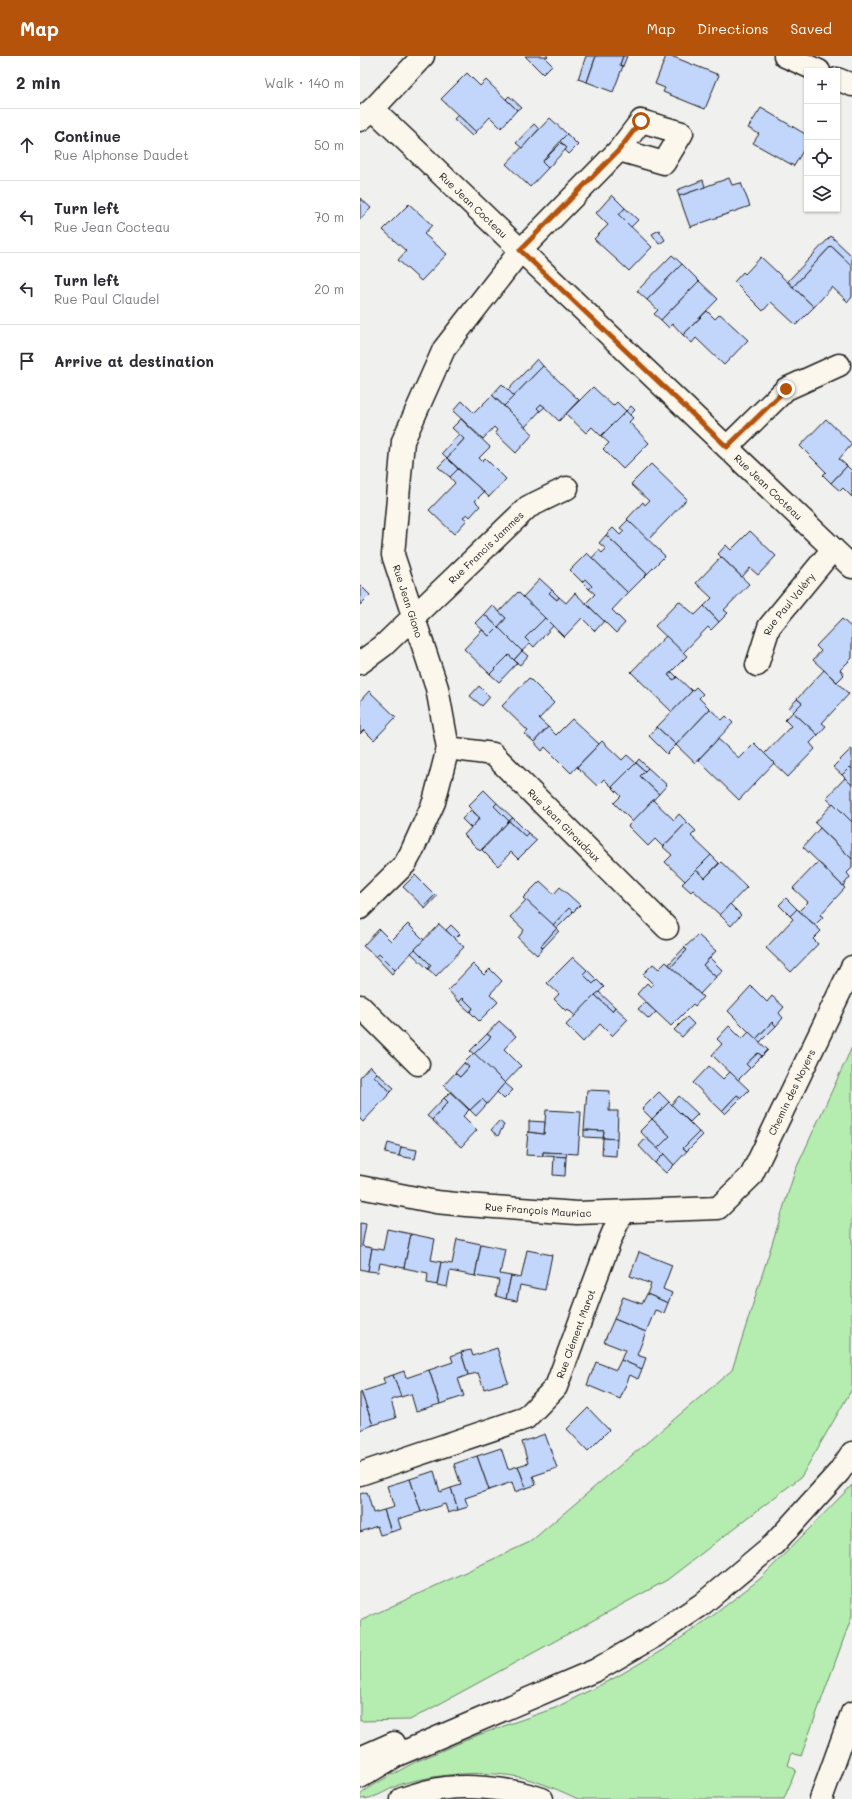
<!DOCTYPE html>
<html lang="en">
<head>
<meta charset="utf-8">
<style>
	body { margin:0; font-family:Mali,sans-serif; background:#f7f7f7; color:#2b2b33 }
	.controls { position:absolute; right:12px; top:12px; display:grid; overflow:hidden; border-radius:0px; box-shadow:0 1px 3px #0004 }
	.controls button { width:36px; height:36px; display:grid; place-items:center; padding:0; border:0; border-bottom:1px solid #e1e1e2; background:#fff; color:#2b2b33; font:20px sans-serif }
	.stop { position:absolute; width:12px; height:12px; margin:-9px; border:3px solid #b45309; border-radius:50%; background:#fff }
	.stop.end { background:#b45309; border-color:#fff; box-shadow:0 1px 4px #0008 }
	.list { margin:0; padding:0; list-style:none }
	h2 { display:flex; justify-content:space-between; align-items:center; height:52px; margin:0; padding:0 16px; font-size:17px }
	h2 small { font-size:13px; font-weight:400; color:#7c7c81 }
	.list li { display:grid; grid-template-columns:26px 1fr auto; gap:12px; align-items:center; box-sizing:border-box; height:72px; padding:0 16px; border-top:1px solid #e1e1e2 }
	.list b { display:block; font-size:15px; white-space:nowrap }
	.list p { margin:0; font-size:13px; white-space:nowrap; color:#7c7c81 }
	.list em { font-size:13px; font-style:normal; color:#7c7c81 }
	.icon { flex:none; width:22px; height:22px; fill:none; stroke:currentColor; stroke-width:2; stroke-linecap:round; stroke-linejoin:round }
	.map { position:relative; flex:none; width:492px; height:1743px; overflow:hidden }
	header { display:flex; align-items:center; gap:24px; box-sizing:border-box; height:56px; padding:0 20px; background:#b45309; color:#fff }
	header strong { font-size:19px }
	nav { display:flex; gap:22px; margin-inline-start:auto; font-size:14px }
	main { display:flex }
	aside { flex:1; background:#fff }
	.map>svg:first-child { display:block }
	.green { fill:#b5ecaf; stroke:#688466 }
	.building { fill:#c2d5fb; stroke:#1c1c1c }
	.lines { fill:none; stroke-linecap:round; stroke-linejoin:round }
	.street-casing { stroke:#1c1c1c; stroke-width:25 }
	.secondary-casing { stroke:#1c1c1c; stroke-width:25 }
	.highway-casing { stroke:#1c1c1c; stroke-width:25 }
	.street { stroke:#fbf7ec; stroke-width:22 }
	.secondary { stroke:#fbf7ec; stroke-width:22 }
	.highway { stroke:#fbf7ec; stroke-width:22 }
	.route { stroke:#b45309; stroke-width:5 }
	.labels { text-anchor:middle; stroke-width:4; stroke-linejoin:round; paint-order:stroke }
	.street-label { font-size:10px; fill:#1c1c1c; stroke:#fbf7ec }
</style>
</head>
<body>
<header>
<strong>Map</strong>
<nav><a>Map</a><a>Directions</a><a>Saved</a></nav>
</header>
<main>
<aside>
<h2>2 min<small>Walk · 140 m</small></h2>
<ul class="list">
<li><svg class="icon" aria-label="ahead" viewBox="0 0 24 24"><path d="M12 20V5M6 11l6-6 6 6"/></svg><div><b>Continue</b><p>Rue Alphonse Daudet</p></div><em>50 m</em></li>
<li><svg class="icon" aria-label="left" viewBox="0 0 24 24"><path d="M17 20v-9H6M10 6l-5 5 5 5"/></svg><div><b>Turn left</b><p>Rue Jean Cocteau</p></div><em>70 m</em></li>
<li><svg class="icon" aria-label="left" viewBox="0 0 24 24"><path d="M17 20v-9H6M10 6l-5 5 5 5"/></svg><div><b>Turn left</b><p>Rue Paul Claudel</p></div><em>20 m</em></li>
<li><svg class="icon" aria-label="arrive" viewBox="0 0 24 24"><path d="M6 21V4h12l-3 4 3 4H6"/></svg><div><b>Arrive at destination</b></div></li>
</ul>
</aside>
<div class="map">
<svg width="492" height="1743" viewBox="0 0 492 1743">
	<rect width="100%" height="100%" fill="#f0f0ef"/>
	<filter id="ink" filterUnits="userSpaceOnUse"><feTurbulence type="fractalNoise" baseFrequency=".025" numOctaves="2"/><feDisplacementMap in="SourceGraphic" scale="8" xChannelSelector="R" yChannelSelector="G"/><feConvolveMatrix kernelMatrix="1 2 1 2 8 2 1 2 1" color-interpolation-filters="sRGB"/></filter>
	<g filter="url(#ink)">
		<g class="green">
			<polygon points="492,991 492,1333 441,1421 307,1524 50,1664 0,1665 0,1565 170,1486 372,1314 435,1115"/>
			<path d="M492 1429V1560L441 1700 432 1697 428 1709 436 1714 424 1743H218C201 1735 183 1727 164 1722 126 1714 83 1717 45 1727 29 1731 19 1743 0 1743V1739L13 1729 55 1706 118 1679 195 1652 258 1620 311 1589 355 1558 401 1522Z"/>
		</g>
		<g class="building">
			<polygon points="165,0 188,0 185,2 192,9 183,18"/>
			<polygon points="226,0 236,0 227,26 218,23"/>
			<polygon points="236,0 263,0 260,9 263,10 253,36 227,26"/>
			<polygon points="263,0 267,0 263,10 260,9"/>
			<polygon points="306,0 311,0 359,19 345,53 303,36 305,32 295,28"/>
			<polygon points="107,17 120,30 126,24 157,54 141,72 130,61 116,76 81,43"/>
			<polygon points="149,40 161,51 157,54 146,43"/>
			<polygon points="401,52 447,79 447,88 434,110 393,87 399,78 388,72"/>
			<polygon points="98,59 116,76 112,80 94,63"/>
			<polygon points="190,62 207,78 182,106 188,112 170,131 146,108"/>
			<polygon points="174,68 179,73 162,92 156,87"/>
			<polygon points="207,78 218,89 209,98 205,94 207,92 200,85"/>
			<polygon points="201,87 207,92 188,112 182,106"/>
			<polygon points="369,122 372,129 381,127 390,150 330,171 319,140"/>
			<polygon points="343,124 345,131 319,140 317,134"/>
			<polygon points="252,139 265,152 259,159 292,191 269,215 234,183 248,169 236,157"/>
			<polygon points="0,142 11,152 0,164"/>
			<polygon points="49,148 72,169 64,178 87,198 61,225 38,204 46,195 23,174"/>
			<polygon points="265,152 278,164 271,171 259,159"/>
			<polygon points="299,174 305,184 299,188 292,178"/>
			<polygon points="471,180 492,200 492,210 471,190 433,231 428,225"/>
			<polygon points="471,190 492,210 492,241 488,246 472,231 454,251 433,231"/>
			<polygon points="312,199 322,208 287,244 277,235"/>
			<polygon points="401,201 454,251 436,269 411,246 403,255 374,226 383,216 385,218"/>
			<polygon points="322,208 339,225 301,264 294,258 298,254 287,244"/>
			<polygon points="339,225 358,243 323,279 313,268 309,272 301,264"/>
			<polygon points="347,255 355,263 360,258 388,284 364,309 336,282 332,287 323,279"/>
			<polygon points="177,303 183,310 154,340 148,334"/>
			<polygon points="183,310 219,344 199,365 181,348 177,352 180,355 165,371 144,350"/>
			<polygon points="142,328 154,340 144,350 132,339"/>
			<polygon points="233,331 253,350 257,346 266,355 241,380 232,371 226,377 206,358"/>
			<polygon points="132,339 173,378 156,397 135,377 137,374 134,371 123,383 93,355 102,345 114,357"/>
			<polygon points="181,348 185,351 180,355 177,352"/>
			<polygon points="271,350 275,354 270,359 266,355"/>
			<polygon points="266,355 273,362 269,366 289,387 263,413 243,393 249,387 241,380"/>
			<polygon points="101,363 130,391 119,402 122,405 125,402 146,423 129,441 87,402 104,383 92,372"/>
			<polygon points="466,363 492,388 479,403 487,410 471,427 463,419 466,416 440,390"/>
			<polygon points="99,378 104,383 87,402 82,397"/>
			<polygon points="87,402 98,413 90,421 78,411"/>
			<polygon points="291,408 327,443 288,484 267,463 283,446 285,449 289,445 271,428"/>
			<polygon points="487,410 492,415 492,441 483,432 480,435 471,427"/>
			<polygon points="98,413 124,436 115,445 120,450 110,461 107,458 103,461 107,464 94,478 69,454 95,427 90,421"/>
			<polygon points="268,464 305,500 287,518 246,479 253,472 260,479 264,475 260,472"/>
			<polygon points="390,475 416,500 398,519 390,512 382,521 358,498 366,489 371,494"/>
			<polygon points="246,479 287,518 268,537 232,502 239,494 242,497 246,493 239,487"/>
			<polygon points="227,497 268,537 252,554 265,567 256,577 226,547 235,538 229,533 232,530 225,523 222,526 210,514"/>
			<polygon points="361,501 389,528 364,554 368,557 359,566 344,550 352,542 336,527"/>
			<polygon points="180,523 192,534 189,537 197,544 199,541 206,547 215,537 244,565 235,575 222,562 204,581 163,541"/>
			<polygon points="225,523 232,530 229,533 222,526"/>
			<polygon points="0,529 10,539 0,549"/>
			<polygon points="192,534 199,541 197,544 189,537"/>
			<polygon points="158,536 185,562 165,582 171,587 162,595 138,571 146,562 139,556"/>
			<polygon points="319,545 335,559 344,550 359,566 351,574 348,571 323,597 295,570"/>
			<polygon points="132,549 146,562 138,571 124,558"/>
			<polygon points="124,558 138,571 129,580 115,567"/>
			<polygon points="185,562 193,570 174,591 165,582"/>
			<polygon points="482,563 492,572 492,602 480,614 484,619 477,626 453,604 461,595 456,590"/>
			<polygon points="138,571 162,595 154,604 149,599 130,618 104,593 122,574 129,580"/>
			<polygon points="306,580 327,600 308,619 314,624 317,621 332,635 312,656 271,616"/>
			<polygon points="162,595 168,600 160,609 154,604"/>
			<polygon points="149,599 157,607 139,626 130,618"/>
			<polygon points="464,614 489,638 462,667 466,670 458,679 433,656 442,647 437,643"/>
			<polygon points="312,616 317,621 314,624 308,619"/>
			<polygon points="169,622 194,647 179,663 188,671 174,686 165,678 168,675 142,650"/>
			<polygon points="119,630 130,641 122,650 110,640"/>
			<polygon points="336,631 343,638 339,642 350,653 316,689 297,671"/>
			<polygon points="9,635 36,661 14,684 4,674 0,678 0,645"/>
			<polygon points="437,643 442,647 433,656 429,652"/>
			<polygon points="350,653 362,664 366,660 373,667 335,707 316,689"/>
			<polygon points="433,656 458,679 450,687 455,693 428,721 404,698 431,670 425,664"/>
			<polygon points="212,663 239,688 211,717 185,691 182,695 174,686 188,671 196,679"/>
			<polygon points="297,671 316,689 307,698 289,680"/>
			<polygon points="358,683 379,702 394,687 414,707 379,744 338,704"/>
			<polygon points="242,685 262,704 267,699 276,707 252,731 244,723 237,730 217,711"/>
			<polygon points="492,692 492,713 490,711 482,719 473,711"/>
			<polygon points="279,703 288,712 285,715 276,707"/>
			<polygon points="276,707 285,715 280,720 299,738 273,766 254,747 261,740 252,731"/>
			<polygon points="490,711 492,713 492,729 482,719"/>
			<polygon points="288,712 307,729 299,738 280,720"/>
			<polygon points="485,722 492,729 492,766 466,742"/>
			<polygon points="124,734 137,747 134,750 149,765 120,795 104,779 120,762 108,750"/>
			<polygon points="293,744 314,764 319,758 327,766 303,791 295,783 288,790 268,770"/>
			<polygon points="137,747 153,762 149,765 134,750"/>
			<polygon points="473,747 492,766 492,803 455,767"/>
			<polygon points="111,754 120,762 111,772 102,763"/>
			<polygon points="153,762 168,777 165,780 149,765"/>
			<polygon points="149,765 165,780 168,777 177,784 158,803 151,796 138,810 122,794"/>
			<polygon points="327,766 336,775 331,780 351,799 325,825 305,806 312,799 303,791"/>
			<polygon points="460,772 492,803 492,812 487,817 490,821 483,830 443,791"/>
			<polygon points="351,799 359,807 345,822 336,814"/>
			<polygon points="361,806 387,831 360,859 333,834 331,836 322,828 336,814 345,822"/>
			<polygon points="458,806 485,832 460,859 463,861 455,869 439,855 448,846 433,832"/>
			<polygon points="55,819 75,839 64,851 43,831"/>
			<polygon points="180,825 194,838 200,831 220,849 213,856 209,852 193,869 163,842"/>
			<polygon points="75,839 77,840 65,853 64,851"/>
			<polygon points="426,842 437,853 430,860 419,849"/>
			<polygon points="166,844 197,872 181,890 183,892 177,899 158,882 164,874 150,861"/>
			<polygon points="370,848 381,859 371,870 360,859"/>
			<polygon points="209,852 213,856 197,872 193,869"/>
			<polygon points="437,853 461,875 453,883 458,888 431,916 406,892 433,863 430,860"/>
			<polygon points="48,868 64,884 35,914 19,898 16,901 3,890 19,873 31,885"/>
			<polygon points="79,868 104,891 76,920 68,913 71,909 55,893"/>
			<polygon points="91,869 100,878 95,883 86,874"/>
			<polygon points="197,872 199,875 183,892 181,890"/>
			<polygon points="338,879 356,895 343,909 356,921 340,938 311,911 327,894 324,892"/>
			<polygon points="324,892 327,894 311,911 309,908"/>
			<polygon points="55,893 71,909 68,913 51,897"/>
			<polygon points="19,898 35,914 32,918 16,901"/>
			<polygon points="213,901 227,914 223,918 233,928 237,924 244,931 215,960 208,953 206,955 194,943 199,938 187,927"/>
			<polygon points="350,902 363,915 356,921 343,909"/>
			<polygon points="306,906 343,941 335,950 333,948 311,970 277,938 287,927 291,931 293,928 283,918 293,908 299,913"/>
			<polygon points="113,908 124,919 130,913 142,925 130,938 138,946 119,965 110,956 113,952 103,942 99,946 88,934"/>
			<polygon points="227,914 237,924 233,928 223,918"/>
			<polygon points="391,930 407,946 412,940 424,951 419,957 423,962 416,970 412,966 396,983 368,955"/>
			<polygon points="239,936 255,951 252,955 235,939"/>
			<polygon points="235,939 252,955 255,951 268,963 252,980 240,968 223,986 206,969"/>
			<polygon points="103,942 113,952 110,956 99,946"/>
			<polygon points="285,946 296,956 289,963 278,953"/>
			<polygon points="327,961 334,968 322,981 314,974"/>
			<polygon points="139,965 156,980 144,993 161,1010 145,1027 114,998 131,981 127,978"/>
			<polygon points="412,966 416,970 400,986 396,983"/>
			<polygon points="369,970 382,983 389,976 408,994 402,1000 398,997 386,1008 390,1012 378,1024 352,999 362,988 357,983"/>
			<polygon points="127,978 131,981 114,998 110,995"/>
			<polygon points="114,997 145,1027 127,1048 122,1043 110,1054 84,1029 95,1017 100,1021 109,1011 104,1007"/>
			<polygon points="398,997 402,1000 390,1012 386,1008"/>
			<polygon points="104,1007 109,1011 100,1021 95,1017"/>
			<polygon points="10,1010 17,1017 14,1020 31,1036 3,1066 0,1063 0,1021"/>
			<polygon points="349,1010 363,1023 370,1016 389,1034 381,1042 377,1039 362,1055 333,1027"/>
			<polygon points="17,1017 34,1032 31,1036 14,1020"/>
			<polygon points="145,1027 153,1034 144,1043 137,1036"/>
			<polygon points="227,1034 250,1035 249,1055 258,1055 257,1083 243,1082 244,1075 224,1074"/>
			<polygon points="90,1036 109,1054 103,1060 117,1074 101,1091 72,1064 88,1046 84,1042"/>
			<polygon points="299,1036 309,1046 292,1063 282,1053"/>
			<polygon points="377,1039 381,1042 365,1058 362,1055"/>
			<polygon points="319,1040 338,1058 330,1066 311,1049"/>
			<polygon points="84,1042 88,1046 72,1064 67,1060"/>
			<polygon points="122,1043 127,1048 116,1060 110,1054"/>
			<polygon points="309,1046 339,1076 323,1092 327,1095 314,1109 297,1093 310,1080 292,1063"/>
			<polygon points="186,1054 221,1056 218,1098 183,1096 183,1100 166,1099 168,1076 184,1078"/>
			<polygon points="292,1063 310,1080 297,1093 280,1075"/>
			<polygon points="139,1065 144,1069 138,1080 131,1074"/>
			<polygon points="169,1065 185,1066 184,1078 169,1076"/>
			<polygon points="224,1074 244,1075 243,1082 224,1081"/>
			<polygon points="339,1076 343,1079 327,1095 323,1092"/>
			<polygon points="243,1082 257,1083 256,1100 242,1099"/>
			<polygon points="286,1082 304,1098 295,1107 279,1090"/>
			<polygon points="28,1087 42,1091 39,1100 25,1097"/>
			<polygon points="41,1091 57,1094 55,1103 39,1100"/>
			<polygon points="183,1096 207,1097 206,1101 183,1100"/>
			<polygon points="304,1098 314,1109 306,1117 295,1107"/>
			<polygon points="194,1100 206,1101 205,1120 193,1119"/>
			<polygon points="0,1167 6,1168 2,1190 12,1192 8,1215 0,1213"/>
			<polygon points="27,1173 51,1178 44,1212 20,1207 18,1216 8,1215 12,1192 23,1194"/>
			<polygon points="51,1178 75,1183 71,1204 81,1206 77,1229 67,1227 68,1217 44,1212"/>
			<polygon points="97,1183 121,1188 115,1220 90,1215 87,1231 77,1229 81,1206 92,1208"/>
			<polygon points="121,1188 145,1193 140,1218 151,1220 146,1243 136,1240 139,1224 115,1220"/>
			<polygon points="167,1194 192,1199 185,1234 160,1229 157,1245 146,1243 151,1220 161,1222"/>
			<polygon points="279,1196 312,1209 303,1233 312,1237 308,1247 287,1238 291,1228 270,1220"/>
			<polygon points="287,1238 308,1247 304,1257 295,1254 286,1276 254,1263 263,1241 282,1248"/>
			<polygon points="254,1263 286,1276 277,1299 286,1302 282,1313 261,1304 265,1294 244,1286"/>
			<polygon points="137,1292 148,1326 124,1333 118,1317 108,1319 101,1296 111,1294 113,1300"/>
			<polygon points="101,1296 108,1319 98,1323 104,1340 80,1348 69,1314 93,1306 91,1300"/>
			<polygon points="261,1304 282,1313 278,1323 270,1319 260,1343 227,1329 236,1306 256,1314"/>
			<polygon points="69,1314 80,1348 56,1355 51,1338 41,1341 33,1319 44,1315 46,1322"/>
			<polygon points="33,1319 41,1341 31,1344 36,1362 13,1369 1,1336 25,1328 23,1322"/>
			<polygon points="0,1336 1,1336 13,1369 0,1374"/>
			<polygon points="228,1352 249,1374 228,1395 207,1373"/>
			<polygon points="185,1378 197,1412 173,1420 176,1429 166,1432 158,1410 168,1407 162,1386"/>
			<polygon points="141,1392 148,1413 158,1410 166,1432 155,1436 152,1426 129,1434 117,1400"/>
			<polygon points="117,1400 129,1434 105,1442 108,1451 98,1454 91,1432 101,1429 94,1408"/>
			<polygon points="74,1415 80,1436 91,1432 98,1454 88,1457 85,1448 61,1456 50,1423"/>
			<polygon points="50,1423 61,1456 38,1463 41,1473 31,1476 24,1454 34,1451 27,1430"/>
			<polygon points="7,1436 13,1457 24,1454 31,1476 20,1479 17,1470 0,1476 0,1438"/>
		</g>
		<g class="lines">
			<defs>
				<g id="street">
					<path id="s1" d="M13 53 492 511"/>
					<polyline points="0,64 13,53 63,0"/>
					<polyline points="367,391 426,333 479,309"/>
					<path id="s2" d="M0 607 23 590 168 451 207 432"/>
					<path id="s3" d="M397 609 409 571 473 493"/>
					<path id="s4" d="M88 692 133 698 307 872"/>
					<polyline points="0,852 45,808 51,797 74,746 88,692 77,632 33,499 43,385 84,293 161,194 259,94 281,65 322,77 304,107 259,94"/>
					<polyline points="0,950 58,1008"/>
					<path id="s5" d="M0 1131 76 1146 106 1149 217 1157 358 1152 391 1120 492 911"/>
					<path id="s6" d="M0 1418 166 1362 196 1331 250 1184 262 1156"/>
				</g>
				<g id="secondary">
					<polyline points="425,0 459,15"/>
					<polyline points="477,23 492,29"/>
				</g>
				<g id="highway">
					<polyline points="0,1702 34,1687"/>
					<polyline points="0,1721 37,1699 236,1614 293,1581 341,1549 414,1488 479,1416 492,1397"/>
					<path d="M42 1743C51 1740 60 1737 69 1735 101 1727 150 1732 182 1743"/>
					<polyline points="461,1743 492,1657"/>
				</g>
			</defs>
			<use href="#street" class="street-casing"/>
			<use href="#secondary" class="secondary-casing"/>
			<use href="#highway" class="highway-casing"/>
			<use href="#street" class="street"/>
			<use href="#secondary" class="secondary"/>
			<use href="#highway" class="highway"/>
		</g>
	</g>
	<g class="lines" filter="url(#ink)">
		<polyline class="route" points="281,65 259,94 160,194 367,391 426,333"/>
	</g>
	<g class="labels">
		<g class="street-label">
			<text dy="4" stroke="none"><textPath href="#s1" startOffset="139">Rue Jean Cocteau</textPath></text>
			<text dy="4" stroke="none"><textPath href="#s1" startOffset="547">Rue Jean Cocteau</textPath></text>
			<text dy="4" stroke="none"><textPath href="#s2" startOffset="171">Rue Francis Jammes</textPath></text>
			<text transform="translate(48 545) rotate(72)" y="4">Rue Jean Giono</text>
			<text dy="4" stroke="none"><textPath href="#s3" startOffset="70">Rue Paul Valéry</textPath></text>
			<text dy="4" stroke="none"><textPath href="#s4" startOffset="146">Rue Jean Giraudoux</textPath></text>
			<text dy="4" stroke="none"><textPath href="#s5" startOffset="499">Chemin des Noyers</textPath></text>
			<text dy="4" stroke="none"><textPath href="#s5" startOffset="180">Rue François Mauriac</textPath></text>
			<text dy="4" stroke="none"><textPath href="#s6" startOffset="275">Rue Clément Marot</textPath></text>
		</g>
	</g>
</svg>
<div class="controls">
<button>+</button>
<button>−</button>
<button><svg class="icon" aria-label="locate" viewBox="0 0 24 24"><circle cx="12" cy="12" r="6"/><path d="M12 2v4M12 18v4M2 12h4M18 12h4"/></svg></button>
<button><svg class="icon" aria-label="layers" viewBox="0 0 24 24"><path d="M12 4l9 5-9 5-9-5zM3 14l9 5 9-5"/></svg></button>
</div>
<div class="stop" style="left:281px;top:65px"></div>
<div class="stop end" style="left:426px;top:333px"></div>
</div>
</main>
</body>
</html>
